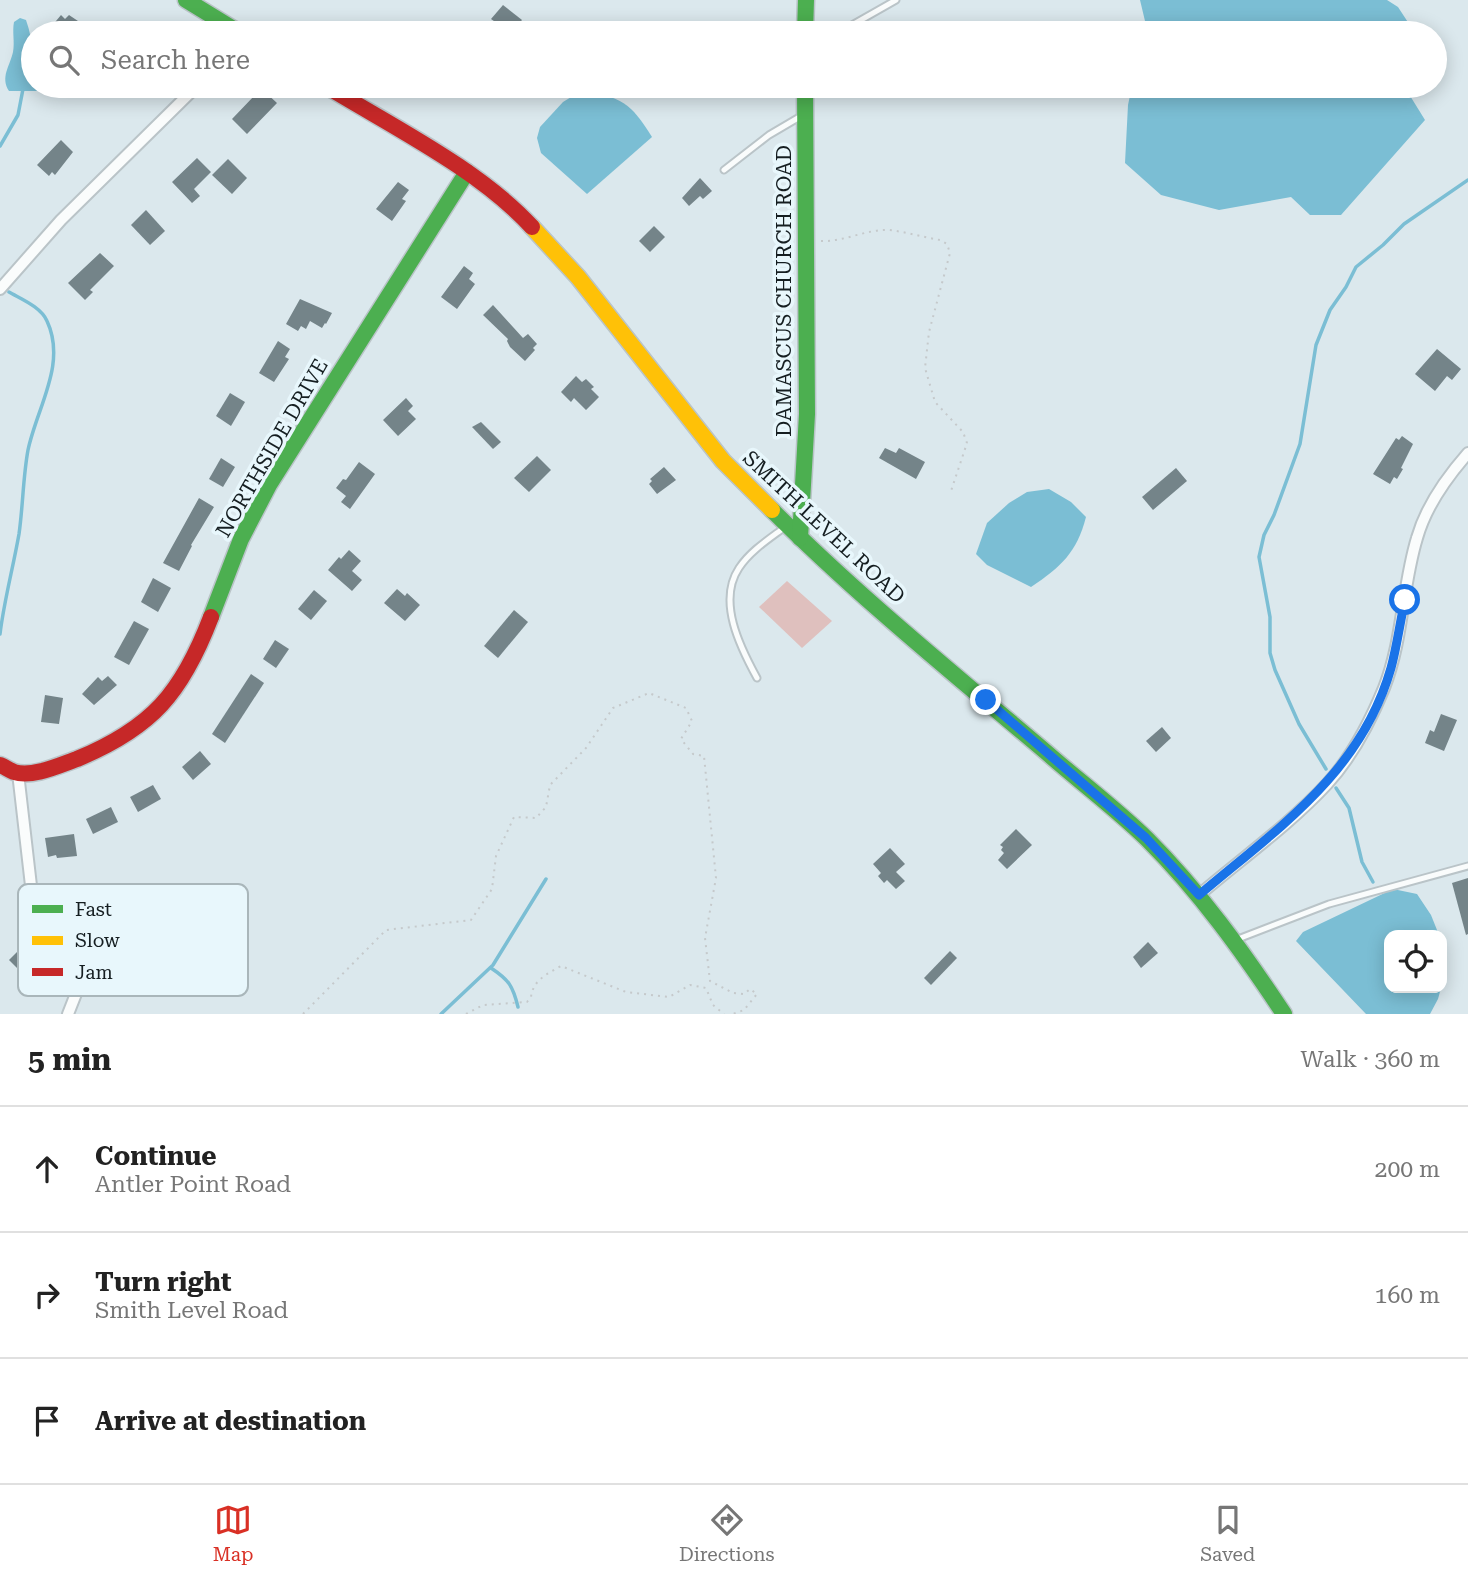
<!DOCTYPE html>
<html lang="en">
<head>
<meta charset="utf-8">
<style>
	body { margin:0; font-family:"Roboto Serif",serif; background:#f6f6f6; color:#222 }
	.controls { position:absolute; right:21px; bottom:21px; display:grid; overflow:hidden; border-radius:14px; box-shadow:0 4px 18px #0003 }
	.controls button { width:63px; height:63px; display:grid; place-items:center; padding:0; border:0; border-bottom:2px solid #e0e0e0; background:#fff; color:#222; font:35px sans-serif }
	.stop { position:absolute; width:21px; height:21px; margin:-16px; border:5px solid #1a73e8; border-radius:50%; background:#fff }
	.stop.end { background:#1a73e8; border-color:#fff; box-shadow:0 2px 7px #0008 }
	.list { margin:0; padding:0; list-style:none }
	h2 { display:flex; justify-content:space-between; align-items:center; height:91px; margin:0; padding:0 28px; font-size:30px }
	h2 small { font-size:23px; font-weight:400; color:#767676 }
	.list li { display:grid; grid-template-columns:46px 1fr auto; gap:21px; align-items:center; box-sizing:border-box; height:126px; padding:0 28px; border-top:2px solid #e0e0e0 }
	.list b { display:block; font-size:26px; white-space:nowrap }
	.list p { margin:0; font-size:23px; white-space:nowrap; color:#767676 }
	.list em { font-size:23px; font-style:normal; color:#767676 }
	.icon { flex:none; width:38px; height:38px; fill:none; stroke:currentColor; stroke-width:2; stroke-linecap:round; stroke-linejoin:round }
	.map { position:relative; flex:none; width:1468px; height:1014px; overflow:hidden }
	.search { position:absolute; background:#fff; box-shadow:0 4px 18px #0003; left:21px; right:21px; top:21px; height:77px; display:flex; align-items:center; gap:18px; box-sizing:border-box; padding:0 24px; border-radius:38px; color:#767676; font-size:26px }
	.sheet { height:469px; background:#fff }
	nav { display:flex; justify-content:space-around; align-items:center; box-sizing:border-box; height:98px; border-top:2px solid #e0e0e0; background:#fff; font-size:19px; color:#767676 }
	nav a { display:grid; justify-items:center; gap:4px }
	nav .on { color:#d93025 }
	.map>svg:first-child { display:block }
	.green { fill:#dfc0be }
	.water { fill:#7bbed4 }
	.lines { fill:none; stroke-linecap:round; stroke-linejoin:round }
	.stream { stroke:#7bbed4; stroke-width:3.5 }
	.building { fill:#748489 }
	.lane-casing { stroke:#bac4c8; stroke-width:9 }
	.street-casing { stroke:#bac4c8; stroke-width:14 }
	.fast-casing { stroke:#bac4c8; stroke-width:19 }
	.slow-casing { stroke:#bac4c8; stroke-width:19 }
	.jam-casing { stroke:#bac4c8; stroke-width:19 }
	.path { stroke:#c5c9cb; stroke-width:2; stroke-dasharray:2 5; stroke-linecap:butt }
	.lane { stroke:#fafcfc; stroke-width:5 }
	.street { stroke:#fafcfc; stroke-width:10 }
	.fast { stroke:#4caf50; stroke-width:16 }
	.slow { stroke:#ffc107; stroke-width:16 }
	.jam { stroke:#c62828; stroke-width:16 }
	.route { stroke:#1a73e8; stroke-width:9 }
	.labels { text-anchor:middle; stroke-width:7; stroke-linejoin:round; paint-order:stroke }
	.street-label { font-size:21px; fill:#151e21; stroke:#e8f7fc }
	.key { fill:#e8f7fc; stroke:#a9b6ba; stroke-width:2 }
	.key-label { font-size:19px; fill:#151e21 }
</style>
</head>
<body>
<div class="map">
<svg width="1468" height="1014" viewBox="0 0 1468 1014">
	<rect width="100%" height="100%" fill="#dbe8ed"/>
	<polygon class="green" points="787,581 832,621 802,648 759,607"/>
	<g class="water">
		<polygon points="1140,0 1387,0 1398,7 1415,33 1143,33 1145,21"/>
		<path d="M20 18 26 20C34 42 33 63 33 86H40L39 91H9C0 77 10 66 13 52 15 42 12 32 14 22Z"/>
		<polygon points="1132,86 1404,86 1425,120 1341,215 1310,215 1291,197 1219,210 1161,195 1125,163 1128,105"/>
		<path d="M581 91C622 97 630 102 652 137L587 194 541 153 537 138 540 127 563 102Z"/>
		<path d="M1049 489 1071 502 1086 517C1077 552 1061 567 1031 587L987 565 976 554 987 523 1009 503 1027 492Z"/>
		<polygon points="1393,889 1417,894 1431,915 1439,935 1389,935 1389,988 1441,988 1438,999 1430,1014 1366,1014 1296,941 1303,932"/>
	</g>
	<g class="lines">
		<g class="stream">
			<polyline points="0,146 18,115 23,89"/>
			<path d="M0 634C4 601 13 568 19 534 23 506 23 477 28 450 37 407 67 364 47 321 41 307 21 299 9 292"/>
			<polyline points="1326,769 1299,724 1275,670 1270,653 1270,617 1259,557 1264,535 1274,515 1300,444 1316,345 1330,310 1346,287 1356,267 1383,245 1404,224 1468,180"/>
			<polyline points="1336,788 1349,808 1362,862 1373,882"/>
			<path d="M491 968C509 980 513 986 518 1007"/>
			<polyline points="441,1014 493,965 546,879"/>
		</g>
	</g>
	<g class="building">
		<polygon points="503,5 522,20 511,33 491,19"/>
		<polygon points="61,15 65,19 69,15 78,21 69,33 60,33 51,27"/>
		<polygon points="264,91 277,103 247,134 232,119 255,95 258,97"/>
		<polygon points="61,140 73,152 55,175 52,172 49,176 37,165"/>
		<polygon points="197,158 211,172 194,189 200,196 192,203 172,182"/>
		<polygon points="228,159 247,178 232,194 212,175"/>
		<polygon points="700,178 712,191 703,199 700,196 689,206 682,198"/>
		<polygon points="398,182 409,190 402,199 406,201 392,221 376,209"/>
		<polygon points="146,210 165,231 150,245 131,225"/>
		<polygon points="654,226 665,237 650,252 639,241"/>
		<polygon points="100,253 114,266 90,290 93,292 85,300 68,283"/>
		<polygon points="464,266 473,273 469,279 475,284 457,309 441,297"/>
		<polygon points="300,299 332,313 326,324 325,323 322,328 310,321 306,329 301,326 298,331 286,324"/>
		<polygon points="493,305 523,338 528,334 537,344 533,348 535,350 525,361 510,347 507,341 508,339 483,315"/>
		<polygon points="278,341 290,349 285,357 289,359 274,382 259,373"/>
		<polygon points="1437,349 1461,369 1452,380 1447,376 1435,391 1415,374"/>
		<polygon points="576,376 582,382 586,379 594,387 591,389 599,397 586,410 574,398 571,402 561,392"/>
		<polygon points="230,393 245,402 231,426 216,416"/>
		<polygon points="406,398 413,406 408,411 416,419 398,436 383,420"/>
		<polygon points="481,422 501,442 493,449 472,427"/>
		<polygon points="1402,436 1413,444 1401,468 1403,469 1397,479 1394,477 1390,484 1373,474 1396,438 1399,440"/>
		<polygon points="885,448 896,453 899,448 925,462 916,479 879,458"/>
		<polygon points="537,456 551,470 529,492 514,478"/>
		<polygon points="221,458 235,467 223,487 209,479"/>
		<polygon points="359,462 375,474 350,509 341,502 346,496 336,488 343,479 346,480"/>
		<polygon points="664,467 676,480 657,494 649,484 652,481 650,479"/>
		<polygon points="1176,468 1187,481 1153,510 1142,497"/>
		<polygon points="199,498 214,507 191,545 192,546 179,571 163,563"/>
		<polygon points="349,550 361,561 352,571 362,580 352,591 328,570 339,557 341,559"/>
		<polygon points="153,578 171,588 158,612 141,602"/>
		<polygon points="397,589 405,596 407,593 420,605 405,621 384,603"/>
		<polygon points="314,590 327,601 311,620 298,609"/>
		<polygon points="514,610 528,622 498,658 484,646"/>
		<polygon points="134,621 149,629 129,665 114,657"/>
		<polygon points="275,640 289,649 276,668 263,659"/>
		<polygon points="251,674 264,683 225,743 212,734"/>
		<polygon points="108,676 117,685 94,705 82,694 98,677 102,681"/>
		<polygon points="45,695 63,698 59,724 41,722"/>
		<polygon points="1441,714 1457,720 1444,751 1425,743 1430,730 1434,732"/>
		<polygon points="1162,727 1171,738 1156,752 1146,741"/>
		<polygon points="200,751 211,764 193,780 182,767"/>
		<polygon points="153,785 161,799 138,812 130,797"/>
		<polygon points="111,807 118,822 93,834 86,819"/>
		<polygon points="1016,829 1032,845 1007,869 998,860 1004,853 1001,850 1003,847 1000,845"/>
		<polygon points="74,834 77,856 57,858 56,855 48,857 45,838"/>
		<polygon points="890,848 905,864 896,872 905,881 896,889 887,880 884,883 878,876 881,873 873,864"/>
		<polygon points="1468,878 1468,934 1466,935 1452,883"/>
		<polygon points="1148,942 1158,953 1141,968 1133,957"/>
		<polygon points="21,948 40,967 28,979 9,960"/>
		<polygon points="950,951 957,958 931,985 924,978"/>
	</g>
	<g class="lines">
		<defs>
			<g id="lane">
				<polyline points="838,33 896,0"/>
				<polyline points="724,170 769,135 803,115"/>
				<path d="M757 678C740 647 717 601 739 568 750 551 769 539 785 527"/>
				<polyline points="1238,939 1329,904 1468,866"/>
			</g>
			<g id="street">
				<polyline points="0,289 61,220 197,86"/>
				<polyline points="18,773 33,903 44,928 74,962 81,981 68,1014"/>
				<path d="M1199 895C1241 859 1289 825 1327 784 1352 757 1370 722 1384 688 1403 640 1402 587 1417 538 1426 506 1446 478 1468 453"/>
			</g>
			<g id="fast">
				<polyline points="186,0 240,33"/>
				<polyline points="805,33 806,0"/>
				<path d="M772 510C858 596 953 673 1046 752 1079 781 1115 808 1147 839 1200 892 1243 952 1284 1014"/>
				<polyline points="800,538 807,414 805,86"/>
				<polyline points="211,617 241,539 269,485 467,172"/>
			</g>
			<polyline id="slow" points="532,227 578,277 723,461 772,510"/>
			<g id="jam">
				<path d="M326 86C393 127 480 170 532 227"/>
				<path d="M0 765C5 767 9 770 14 772 32 778 60 765 77 759 152 728 182 693 211 617"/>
			</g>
		</defs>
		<use href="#lane" class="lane-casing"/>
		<use href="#street" class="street-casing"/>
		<use href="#fast" class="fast-casing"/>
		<use href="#slow" class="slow-casing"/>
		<use href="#jam" class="jam-casing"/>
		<g class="path">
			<path d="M821 241C844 242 866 229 889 230 906 232 923 237 940 240L947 244 950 253 929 332 925 368 935 402 963 432 967 443 951 491"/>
			<polyline points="303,1014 386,930 471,920 492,889 496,856 514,817 536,818 546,807 550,785 586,748 613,708 649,693 686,708 692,721 681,739 693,754 704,756 716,878 705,938 710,981 733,993 744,994 750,989 757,994 744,1010 733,1014"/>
			<path d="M466 1014 483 1005 527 1002 531 997C533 980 547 974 561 966L626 992 669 997 690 985 706 988 713 1005 724 1014"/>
		</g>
		<use href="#lane" class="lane"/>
		<use href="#street" class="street"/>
		<use href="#fast" class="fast"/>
		<use href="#slow" class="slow"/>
		<use href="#jam" class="jam"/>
	</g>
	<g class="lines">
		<path class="route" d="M986 700 1146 838 1199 895C1278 828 1361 773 1391 668 1397 646 1400 622 1405 600"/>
	</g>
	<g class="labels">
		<g class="street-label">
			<text transform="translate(784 291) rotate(-90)" y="7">DAMASCUS CHURCH ROAD</text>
			<text transform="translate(272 448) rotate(-60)" y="7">NORTHSIDE DRIVE</text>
			<text transform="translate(824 527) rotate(43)" y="7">SMITH LEVEL ROAD</text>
		</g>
	</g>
	<rect x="18" y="884" width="230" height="112" rx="10" class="key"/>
	<rect x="32" y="905" width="31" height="8" fill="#4caf50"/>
	<rect x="32" y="936" width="31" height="9" fill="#ffc107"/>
	<rect x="32" y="968" width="31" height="8" fill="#c62828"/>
	<g class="key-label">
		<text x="75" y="916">Fast</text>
		<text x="75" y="947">Slow</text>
		<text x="75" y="979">Jam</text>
	</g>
</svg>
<div class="controls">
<button><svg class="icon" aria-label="locate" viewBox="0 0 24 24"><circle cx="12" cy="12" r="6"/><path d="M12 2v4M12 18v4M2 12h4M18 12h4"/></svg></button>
</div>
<div class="stop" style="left:1405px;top:600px"></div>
<div class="stop end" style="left:986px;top:700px"></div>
<div class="search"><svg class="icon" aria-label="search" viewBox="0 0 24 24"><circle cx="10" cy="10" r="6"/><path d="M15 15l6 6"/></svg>Search here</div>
</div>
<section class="sheet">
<h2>5 min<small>Walk · 360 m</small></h2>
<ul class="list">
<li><svg class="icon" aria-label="ahead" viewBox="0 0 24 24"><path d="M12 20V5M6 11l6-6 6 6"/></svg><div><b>Continue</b><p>Antler Point Road</p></div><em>200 m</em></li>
<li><svg class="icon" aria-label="right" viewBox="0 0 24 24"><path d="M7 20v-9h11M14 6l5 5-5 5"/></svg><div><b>Turn right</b><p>Smith Level Road</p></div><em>160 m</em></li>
<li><svg class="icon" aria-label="arrive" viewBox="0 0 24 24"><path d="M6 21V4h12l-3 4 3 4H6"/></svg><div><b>Arrive at destination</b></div></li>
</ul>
</section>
<nav>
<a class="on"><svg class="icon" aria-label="map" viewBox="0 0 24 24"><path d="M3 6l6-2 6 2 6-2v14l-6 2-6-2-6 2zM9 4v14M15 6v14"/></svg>Map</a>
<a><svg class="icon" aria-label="directions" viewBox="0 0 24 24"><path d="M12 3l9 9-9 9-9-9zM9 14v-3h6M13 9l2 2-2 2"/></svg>Directions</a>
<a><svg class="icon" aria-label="saved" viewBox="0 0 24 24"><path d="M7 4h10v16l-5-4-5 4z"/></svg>Saved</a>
</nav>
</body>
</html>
